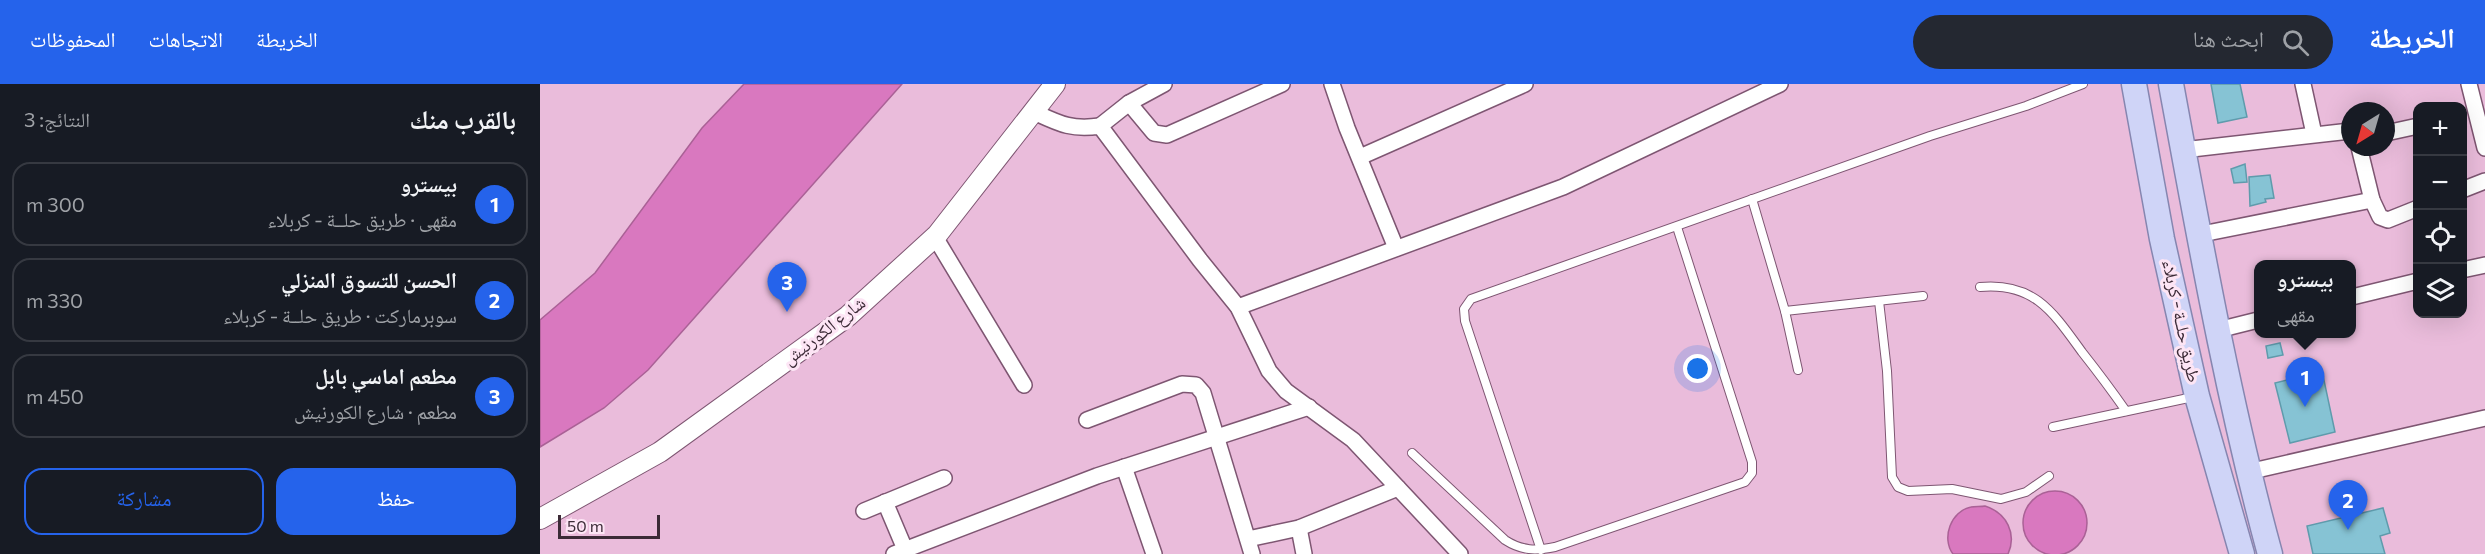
<!DOCTYPE html>
<html lang="ar">
<head>
<meta charset="utf-8">
<style>
	body { margin:0; font-family:Commissioner,"Noto Naskh Arabic",sans-serif; background:#242831; color:#f1f3f6; direction:rtl }
	.controls { position:absolute; right:18px; top:18px; display:grid; overflow:hidden; border-radius:12px; box-shadow:0 6px 24px #0002 }
	.controls button { width:54px; height:54px; display:grid; place-items:center; padding:0; border:0; border-bottom:2px solid #363941; background:#171b24; color:#f1f3f6; font:30px sans-serif }
	.compass { position:absolute; left:1801px; top:18px; width:54px; height:54px; border-radius:50%; background:#171b24; box-shadow:0 6px 24px #0002; rotate:217deg }
	.scale { position:absolute; left:18px; bottom:15px; width:102px; box-sizing:border-box; padding-left:6px; border:3px solid #3b2a36; border-top:0; font-size:16px; line-height:21px; white-space:nowrap; color:#3b2a36; -webkit-text-stroke:4px #fde5f5; paint-order:stroke }
	.you { position:absolute; left:1158px; top:285px; width:21px; height:21px; margin:-15px; border:4px solid #fff; border-radius:50%; background:#1a73e8; box-shadow:0 0 0 9px #1a73e833 }
	.badge { display:grid; place-items:center; width:39px; height:39px; border-radius:50%; background:#2563eb; color:#fff; font-size:20px; font-weight:700 }
	.pin { position:absolute; translate:-50% -50px; filter:drop-shadow(0 2px 3px #0008) }
	.pin::after { content:''; position:absolute; top:32px; width:21px; height:18px; background:inherit; clip-path:polygon(0 0,100% 0,50% 100%) }
	.popup { position:absolute; left:1714px; top:176px; width:102px; height:78px; box-sizing:border-box; display:grid; place-content:center; border-radius:12px; background:#171b24; filter:drop-shadow(0 2px 4px #0005); font-size:20px; white-space:nowrap; color:#9ea1a6 }
	.popup b { font-size:22px; color:#f1f3f6 }
	.popup::after { content:''; position:absolute; left:50%; top:100%; margin-left:-12px; border:12px solid transparent; border-top-color:#171b24 }
	.list { margin:0; padding:0; list-style:none }
	h2 { display:flex; justify-content:space-between; align-items:center; height:78px; margin:0; padding:0 24px; font-size:26px }
	h2 small { font-size:20px; font-weight:400; color:#9ea1a6 }
	.list li { display:grid; grid-template-columns:39px 1fr auto; gap:18px; align-items:center; box-sizing:border-box; height:84px; margin:0 12px 12px; padding:0 12px; border:2px solid #363941; border-radius:18px }
	.list b { display:block; font-size:22px; white-space:nowrap }
	.list p { margin:0; font-size:20px; white-space:nowrap; color:#9ea1a6 }
	.list em { font-size:20px; font-style:normal; color:#9ea1a6 }
	.actions { display:flex; gap:12px; padding:18px 24px }
	.actions a { flex:1; padding:14px 0; border:2px solid #2563eb; border-radius:18px; text-align:center; font-size:21px; color:#2563eb }
	.actions .main { background:#2563eb; color:#fff }
	.icon { flex:none; width:33px; height:33px; fill:none; stroke:currentColor; stroke-width:2; stroke-linecap:round; stroke-linejoin:round }
	.map { position:relative; flex:none; width:1945px; height:470px; overflow:hidden; direction:ltr }
	header { display:flex; align-items:center; gap:36px; box-sizing:border-box; height:84px; padding:0 30px; background:#2563eb; color:#fff }
	header strong { font-size:28px }
	nav { display:flex; gap:33px; margin-inline-start:auto; font-size:21px }
	.search { width:420px; height:54px; background:#242831; display:flex; align-items:center; gap:15px; box-sizing:border-box; padding:0 21px; border-radius:33px; color:#9ea1a6; font-size:22px }
	main { display:flex }
	aside { flex:1; background:#171b24 }
	.map>svg:first-child { display:block }
	.water { fill:#d978bf; stroke:#aa6196; stroke-width:1.5 }
	.building { fill:#86c3d4; stroke:#5f9bac; stroke-width:1.5 }
	.lines { fill:none; stroke-linecap:round; stroke-linejoin:round }
	.service-casing { stroke:#7e5672; stroke-width:10 }
	.minor-casing { stroke:#7e5672; stroke-width:18 }
	.tertiary-casing { stroke:#7e5672; stroke-width:22 }
	.primary-casing { stroke:#8686b0; stroke-width:27 }
	.service { stroke:#fff; stroke-width:8 }
	.minor { stroke:#fff; stroke-width:15 }
	.tertiary { stroke:#fff; stroke-width:20 }
	.primary { stroke:#cfd4f7; stroke-width:24 }
	.labels { text-anchor:middle; stroke-width:6; stroke-linejoin:round; paint-order:stroke }
	.street-label { font-size:18px; fill:#3b2a36; stroke:#fde5f5 }
</style>
</head>
<body>
<header>
<strong>الخريطة</strong>
<div class="search"><svg class="icon" aria-label="search" viewBox="0 0 24 24"><circle cx="10" cy="10" r="6"/><path d="M15 15l6 6"/></svg>ابحث هنا</div>
<nav><a>الخريطة</a><a>الاتجاهات</a><a>المحفوظات</a></nav>
</header>
<main>
<div class="map">
<svg width="1945" height="470" viewBox="0 0 1945 470">
	<rect width="100%" height="100%" fill="#eabcdb"/>
	<g class="water">
		<polygon points="204,0 362,0 108,286 64,324 0,363 0,236 55,189 162,44"/>
		<circle cx="1515" cy="439" r="32"/>
		<path d="M1445 422C1467 429 1477 450 1468 470H1413C1401 454 1411 427 1431 423 1435 422 1441 423 1445 422Z"/>
	</g>
	<g class="building">
		<polygon points="1671,0 1700,0 1707,33 1678,39"/>
		<polygon points="1705,80 1707,98 1694,99 1691,85"/>
		<polygon points="1730,91 1734,114 1725,115 1726,118 1710,122 1709,93"/>
		<polygon points="1740,259 1743,271 1728,274 1726,262"/>
		<polygon points="1782,287 1795,348 1750,359 1735,299"/>
		<polygon points="1843,424 1850,449 1840,452 1845,470 1773,470 1767,442"/>
	</g>
	<g class="lines">
		<defs>
			<g id="service">
				<polyline points="1212,115 1245,227 1258,286"/>
				<path d="M1440 203C1494 198 1513 228 1542 268 1557 287 1572 307 1586 327"/>
				<polyline points="1339,217 1347,287 1352,393 1358,403 1368,407 1412,405 1461,415 1486,408 1509,392"/>
				<polyline points="1245,227 1383,212"/>
				<polyline points="1513,343 1653,313"/>
				<path d="M872 369 965 456C982 467 996 467 1015 463L1205 398 1212 389V378L1137 143"/>
				<polyline points="1001,466 925,237 924,225 931,215 1390,52 1486,22 1543,0"/>
			</g>
			<g id="minor">
				<polyline points="792,0 807,44 856,164"/>
				<polyline points="1763,0 1774,50"/>
				<polyline points="1929,0 1945,64"/>
				<polyline points="589,19 614,49 627,51 742,0"/>
				<path d="M494 28C520 40 531 46 560 42L660 176 698 223 729 287 746 307 813 356 920 470"/>
				<polyline points="560,42 589,19 624,0"/>
				<polyline points="1846,49 1878,42"/>
				<polyline points="1819,63 1832,116 1840,133 1848,136 1878,124"/>
				<polyline points="1643,66 1810,47"/>
				<polyline points="820,73 985,0"/>
				<polyline points="1922,106 1945,97"/>
				<polyline points="1657,151 1832,116"/>
				<polyline points="395,153 484,301"/>
				<polyline points="1922,186 1945,181"/>
				<polyline points="1812,213 1878,197"/>
				<polyline points="698,223 1023,103 1240,0"/>
				<polyline points="1678,246 1718,236"/>
				<polyline points="547,336 642,300 656,301 663,309 712,470"/>
				<polyline points="584,383 614,470"/>
				<polyline points="1708,388 1945,334"/>
				<polyline points="345,418 367,470"/>
				<polyline points="324,427 404,394"/>
				<polyline points="759,444 764,470"/>
				<polyline points="708,455 759,444 858,404"/>
				<polyline points="354,470 557,392 769,323"/>
			</g>
			<polyline id="tertiary" points="0,435 120,368 308,232 397,151 515,0"/>
			<g id="primary">
				<polyline points="1594,0 1622,155 1657,312 1702,470"/>
				<path d="M1631 0C1660 157 1688 316 1730 470"/>
			</g>
		</defs>
		<use href="#service" class="service-casing"/>
		<use href="#minor" class="minor-casing"/>
		<use href="#tertiary" class="tertiary-casing"/>
		<use href="#primary" class="primary-casing"/>
		<use href="#service" class="service"/>
		<use href="#minor" class="minor"/>
		<use href="#tertiary" class="tertiary"/>
		<use href="#primary" class="primary"/>
	</g>
	<g class="labels">
		<g class="street-label">
			<text transform="translate(1641 237) rotate(78)" y="6">طريق حلــة - كربلاء</text>
			<text transform="translate(284 247) rotate(-38)" y="6">شارع الكورنيش</text>
		</g>
	</g>
</svg>
<div class="controls">
<button>+</button>
<button>−</button>
<button><svg class="icon" aria-label="locate" viewBox="0 0 24 24"><circle cx="12" cy="12" r="6"/><path d="M12 2v4M12 18v4M2 12h4M18 12h4"/></svg></button>
<button><svg class="icon" aria-label="layers" viewBox="0 0 24 24"><path d="M12 4l9 5-9 5-9-5zM3 14l9 5 9-5"/></svg></button>
</div>
<svg class="compass" viewBox="-18 -18 36 36"><path d="M0-13l5 13h-10z" fill="#e53935"/><path d="M0 13l5-13h-10z" fill="#9ea1a6"/></svg>
<div class="scale">50 m</div>
<div class="you"></div>
<div class="pin badge" style="left:1765px;top:323px">1</div>
<div class="popup"><b>بيسترو</b>مقهى</div>
<div class="pin badge" style="left:1808px;top:446px">2</div>
<div class="pin badge" style="left:247px;top:228px">3</div>
</div>
<aside>
<h2>بالقرب منك<small>النتائج: 3</small></h2>
<ul class="list">
<li><span class="badge">1</span><div><b>بيسترو</b><p>مقهى · طريق حلــة - كربلاء</p></div><em>300 m</em></li>
<li><span class="badge">2</span><div><b>الحسن للتسوق المنزلي</b><p>سوبرماركت · طريق حلــة - كربلاء</p></div><em>330 m</em></li>
<li><span class="badge">3</span><div><b>مطعم اماسي بابل</b><p>مطعم · شارع الكورنيش</p></div><em>450 m</em></li>
</ul>
<div class="actions"><a class="main">حفظ</a><a>مشاركة</a></div>
</aside>
</main>
</body>
</html>
